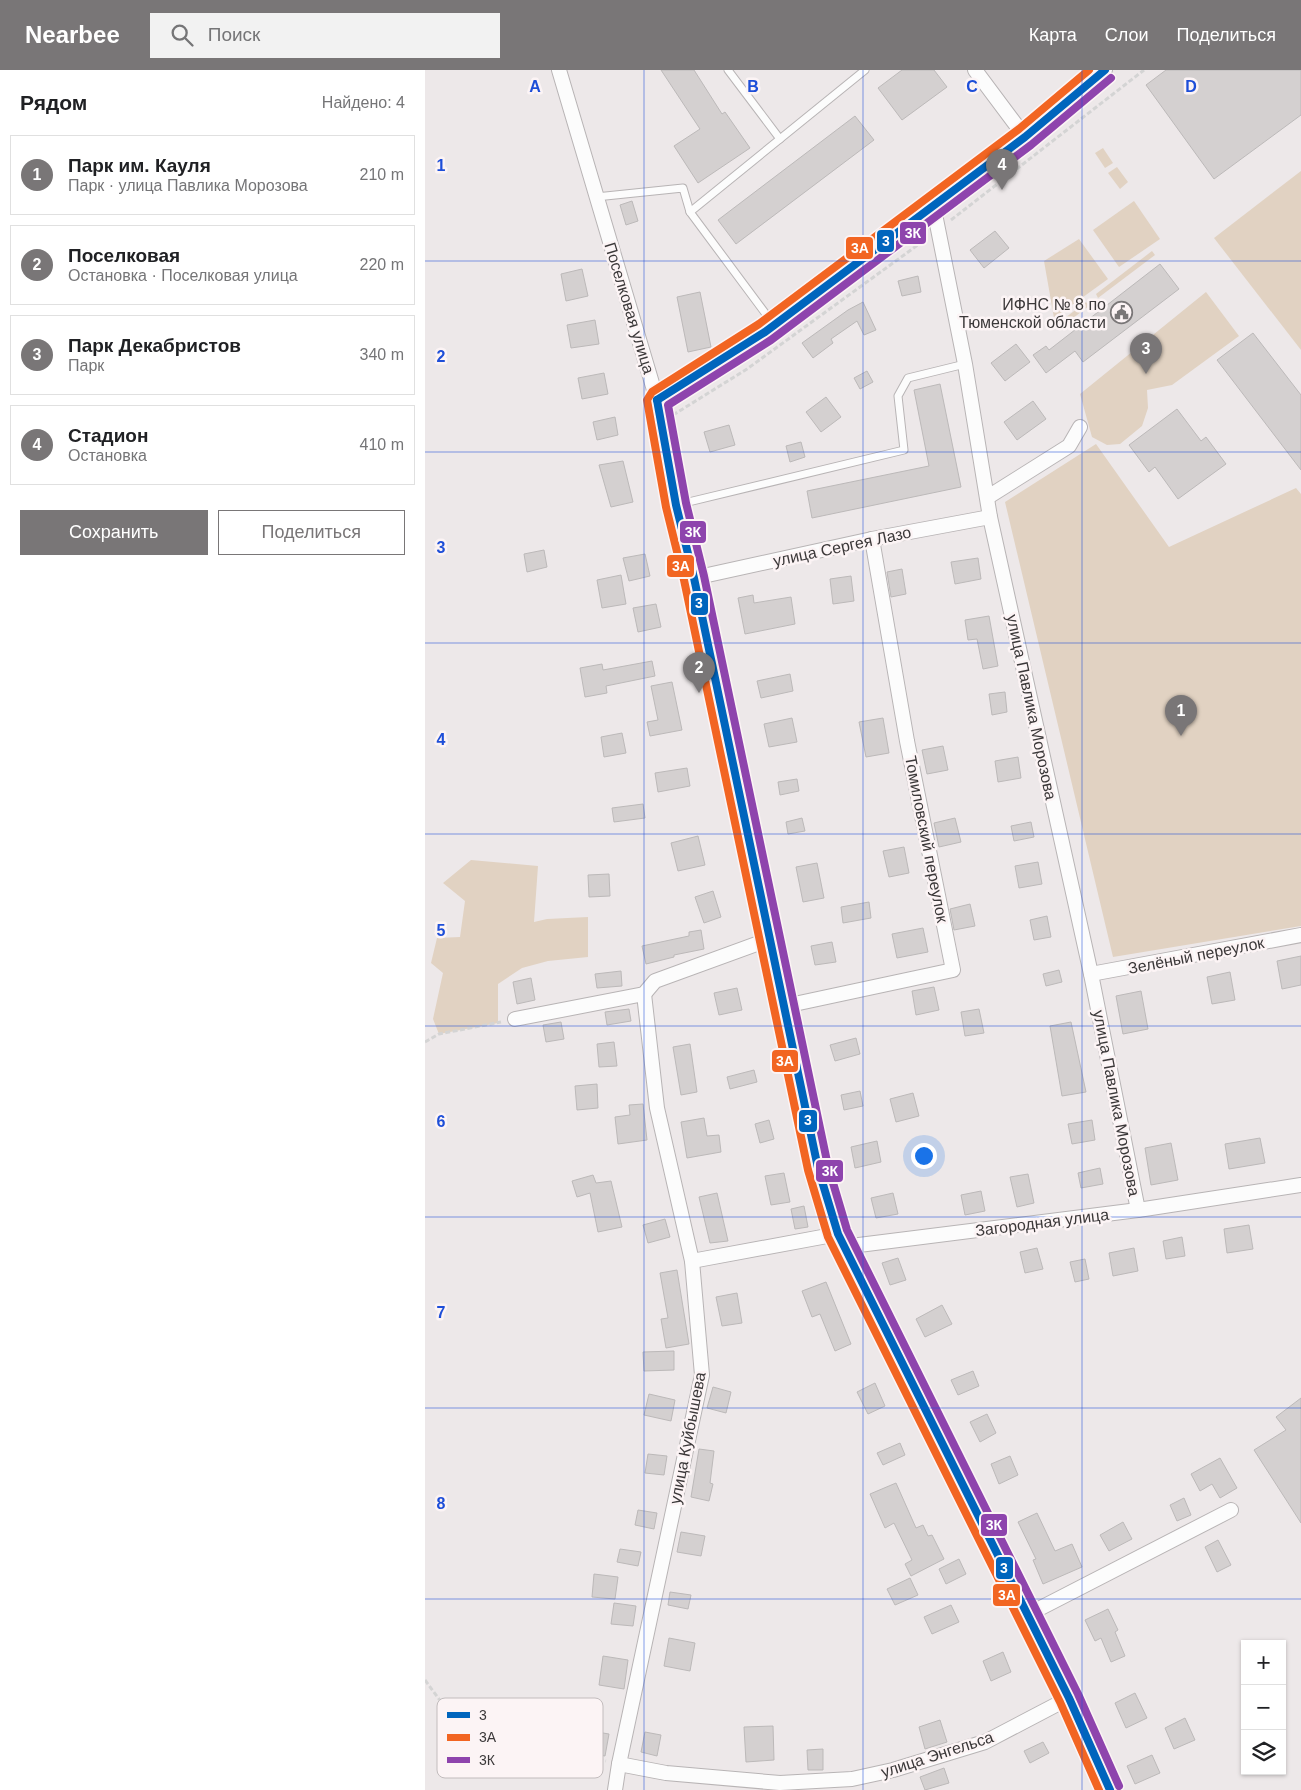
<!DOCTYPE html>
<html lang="ru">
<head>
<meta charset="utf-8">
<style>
	body { margin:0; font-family:Arial,sans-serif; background:#f2f2f2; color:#202124 }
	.controls { position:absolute; right:15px; bottom:15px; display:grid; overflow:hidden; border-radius:0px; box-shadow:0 1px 4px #0004 }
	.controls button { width:45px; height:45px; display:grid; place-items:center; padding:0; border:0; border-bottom:1px solid #e0e0e0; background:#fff; color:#202124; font:25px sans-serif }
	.you { position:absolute; left:498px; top:1085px; width:18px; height:18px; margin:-12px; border:4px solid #fff; border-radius:50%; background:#1a73e8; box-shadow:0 0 0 8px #1a73e833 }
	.badge { display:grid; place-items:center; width:32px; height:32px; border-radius:50%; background:#797677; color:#fff; font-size:16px; font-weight:700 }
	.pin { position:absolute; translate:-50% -41px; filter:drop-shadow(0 1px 2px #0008) }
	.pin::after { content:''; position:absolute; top:26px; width:18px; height:15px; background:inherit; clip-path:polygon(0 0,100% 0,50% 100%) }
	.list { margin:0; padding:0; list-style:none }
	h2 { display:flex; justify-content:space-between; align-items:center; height:65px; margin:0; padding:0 20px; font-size:21px }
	h2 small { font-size:16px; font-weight:400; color:#757577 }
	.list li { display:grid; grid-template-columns:32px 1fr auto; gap:15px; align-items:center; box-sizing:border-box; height:80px; margin:0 10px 10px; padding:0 10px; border:1px solid #e0e0e0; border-radius:0px }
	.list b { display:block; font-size:19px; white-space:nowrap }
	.list p { margin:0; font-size:16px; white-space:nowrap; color:#757577 }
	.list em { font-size:16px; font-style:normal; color:#757577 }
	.actions { display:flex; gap:10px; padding:15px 20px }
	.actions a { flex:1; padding:11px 0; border:1px solid #797677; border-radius:0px; text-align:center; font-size:18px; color:#797677 }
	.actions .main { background:#797677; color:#fff }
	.icon { flex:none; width:28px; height:28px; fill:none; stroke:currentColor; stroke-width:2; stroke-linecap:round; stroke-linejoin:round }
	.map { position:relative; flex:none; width:876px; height:1720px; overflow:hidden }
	header { display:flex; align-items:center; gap:30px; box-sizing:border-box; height:70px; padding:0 25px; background:#797677; color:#fff }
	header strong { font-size:24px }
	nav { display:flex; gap:28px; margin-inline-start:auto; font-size:18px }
	.search { width:350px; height:45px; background:#f2f2f2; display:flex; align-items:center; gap:12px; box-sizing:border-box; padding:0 18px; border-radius:0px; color:#757577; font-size:19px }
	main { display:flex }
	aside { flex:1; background:#fff }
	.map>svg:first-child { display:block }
	.green { fill:#e1d2c2 }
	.building { fill:#d4d0d0; stroke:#bcb9b9 }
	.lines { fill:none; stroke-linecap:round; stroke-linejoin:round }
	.service-casing { stroke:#b8b4b5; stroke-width:9 }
	.minor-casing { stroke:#b8b4b5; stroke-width:16 }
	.path { stroke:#d4d4d4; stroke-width:3; stroke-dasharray:5 2.5; stroke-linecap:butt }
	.service { stroke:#fcfcfc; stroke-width:7 }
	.minor { stroke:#fcfcfc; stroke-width:14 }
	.bus-1-casing { stroke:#fcf4f5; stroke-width:11 }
	.bus-2-casing { stroke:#fcf4f5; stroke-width:11 }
	.bus-3-casing { stroke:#fcf4f5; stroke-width:11 }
	.bus-1 { stroke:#0065bd; stroke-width:8 }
	.bus-2 { stroke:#f26522; stroke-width:8 }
	.bus-3 { stroke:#8e44ad; stroke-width:8 }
	.grid { fill:none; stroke:#1d4ed8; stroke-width:1; stroke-opacity:0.55 }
	.labels { text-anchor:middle; stroke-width:5; stroke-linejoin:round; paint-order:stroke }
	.poi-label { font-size:16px; fill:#3b3839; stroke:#fcf4f5; text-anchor:end }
	.street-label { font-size:16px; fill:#3b3839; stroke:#fcf4f5 }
	.key { fill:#fcf4f5; stroke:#c2bcbd; stroke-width:1 }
	.key-label { font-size:14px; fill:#3b3839 }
	.grid-label { font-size:16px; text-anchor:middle; font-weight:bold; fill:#1d4ed8; stroke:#fcf4f5; stroke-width:5; stroke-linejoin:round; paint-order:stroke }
	.line-badge { stroke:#fcf4f5; stroke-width:2 }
	.badge-label { font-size:14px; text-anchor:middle; font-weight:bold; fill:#fff }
</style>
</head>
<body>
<header>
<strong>Nearbee</strong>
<div class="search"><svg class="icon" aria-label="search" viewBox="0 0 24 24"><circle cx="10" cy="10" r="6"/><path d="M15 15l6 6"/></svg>Поиск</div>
<nav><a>Карта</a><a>Слои</a><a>Поделиться</a></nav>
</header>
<main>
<aside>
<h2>Рядом<small>Найдено: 4</small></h2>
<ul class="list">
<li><span class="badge">1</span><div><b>Парк им. Кауля</b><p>Парк · улица Павлика Морозова</p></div><em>210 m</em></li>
<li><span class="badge">2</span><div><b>Поселковая</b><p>Остановка · Поселковая улица</p></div><em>220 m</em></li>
<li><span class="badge">3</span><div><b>Парк Декабристов</b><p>Парк</p></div><em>340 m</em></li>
<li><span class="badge">4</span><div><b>Стадион</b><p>Остановка</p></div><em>410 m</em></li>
</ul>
<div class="actions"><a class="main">Сохранить</a><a>Поделиться</a></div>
</aside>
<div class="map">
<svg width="876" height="1720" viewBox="0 0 876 1720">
	<rect width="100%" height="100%" fill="#ede8e9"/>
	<g class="green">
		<polygon points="678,78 688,93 680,98 670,83"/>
		<polygon points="692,97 703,112 695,119 683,103"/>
		<polygon points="876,101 876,280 789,168"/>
		<polygon points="709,131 735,169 694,197 668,160"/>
		<polygon points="654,169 683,209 629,248 619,191"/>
		<polygon points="727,181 730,185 673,228 671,224"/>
		<polygon points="781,222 814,266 747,315 722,320 723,338 717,356 695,374 682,375 667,367 655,324"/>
		<polygon points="661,232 664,236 635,258 632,254"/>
		<polygon points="671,374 744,477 871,418 876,424 876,856 688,887 580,432"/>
		<polygon points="46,790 113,796 109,852 122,849 163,847 163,887 123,891 97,898 73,914 73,953 14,964 8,949 18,903 6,893 12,868 35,867 40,831 18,813"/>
	</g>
	<g class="building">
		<polygon points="236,0 269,0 297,44 300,42 325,78 273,113 249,76 275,59"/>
		<polygon points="477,0 509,0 522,17 477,50 453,18"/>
		<polygon points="741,0 876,0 876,45 789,109 721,15"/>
		<polygon points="430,46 449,70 311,174 293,150"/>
		<polygon points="207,131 213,151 201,155 195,135"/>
		<polygon points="570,161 584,178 559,198 545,180"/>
		<polygon points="735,194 754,219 658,292 650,281 621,303 608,285 621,276 624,280"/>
		<polygon points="157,199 163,226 141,231 136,204"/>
		<polygon points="493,206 496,222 477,226 473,211"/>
		<polygon points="275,222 286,277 263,282 252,227"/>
		<polygon points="438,232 451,260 439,265 432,251 406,269 408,273 388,288 377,273 423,240"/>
		<polygon points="170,250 174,274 146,278 142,255"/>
		<polygon points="828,263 876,325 876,400 792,290"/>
		<polygon points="591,274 605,292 580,311 566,293"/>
		<polygon points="442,301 448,312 435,319 429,308"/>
		<polygon points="179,303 183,324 157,329 153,308"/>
		<polygon points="515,314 536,417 387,448 382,421 504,396 489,320"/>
		<polygon points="401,327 416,347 396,362 381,342"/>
		<polygon points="608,331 621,349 592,370 579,352"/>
		<polygon points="752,339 776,371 781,367 801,394 753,429 730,397 724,402 704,375"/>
		<polygon points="190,347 193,365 172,370 168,352"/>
		<polygon points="304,355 310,375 285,382 279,362"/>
		<polygon points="376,372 380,387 365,392 361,376"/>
		<polygon points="198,391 208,432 186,437 174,395"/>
		<polygon points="119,480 122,497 102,502 99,484"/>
		<polygon points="220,484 225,506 204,511 198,488"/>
		<polygon points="553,488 556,509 530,514 526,492"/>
		<polygon points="477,499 481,524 466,527 462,502"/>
		<polygon points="196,505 201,534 177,538 172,510"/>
		<polygon points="426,506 429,531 408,534 405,509"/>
		<polygon points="328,525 329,533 366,527 370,554 320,564 313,528"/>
		<polygon points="231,534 236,557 213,562 208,538"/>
		<polygon points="564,546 573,596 558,599 552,569 543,570 540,550"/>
		<polygon points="227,591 230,606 181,616 182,623 160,627 155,598 177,594 178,600"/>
		<polygon points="365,604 368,621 336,628 332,611"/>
		<polygon points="247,612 257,660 225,666 222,652 233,650 226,616"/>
		<polygon points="580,622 582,642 567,645 564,624"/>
		<polygon points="367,648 372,672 344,677 339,654"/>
		<polygon points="458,648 464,683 441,687 434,652"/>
		<polygon points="197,663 201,683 179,687 176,667"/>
		<polygon points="518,676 523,700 502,704 497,680"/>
		<polygon points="593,687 596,708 573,712 570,691"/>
		<polygon points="262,698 265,716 233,722 230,703"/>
		<polygon points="372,709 374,721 355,725 353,712"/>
		<polygon points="218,734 220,748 189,752 187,738"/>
		<polygon points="377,748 380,761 363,764 361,752"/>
		<polygon points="530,748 536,772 514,777 509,753"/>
		<polygon points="606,752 609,767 589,771 586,756"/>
		<polygon points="273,766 280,795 253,801 246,773"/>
		<polygon points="479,777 484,803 464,807 458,781"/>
		<polygon points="613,792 617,814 594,818 590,796"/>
		<polygon points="392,793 399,828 378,832 371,797"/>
		<polygon points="184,804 185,826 164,827 163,805"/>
		<polygon points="288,821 296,847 279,853 270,827"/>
		<polygon points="444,832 446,848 418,853 416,837"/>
		<polygon points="545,834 550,856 529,860 525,839"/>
		<polygon points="622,846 626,867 609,870 605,850"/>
		<polygon points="498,858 503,882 472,888 467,864"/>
		<polygon points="276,860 279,879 249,885 249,887 221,894 217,876 264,866 264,862"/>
		<polygon points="407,872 411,892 390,895 386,876"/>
		<polygon points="876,886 876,915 857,919 852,891"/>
		<polygon points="634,900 637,912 621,916 618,904"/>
		<polygon points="196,901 197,916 172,918 170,904"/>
		<polygon points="805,902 810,930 787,934 782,907"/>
		<polygon points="106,908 110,930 92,934 88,912"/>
		<polygon points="509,917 514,940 491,945 487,921"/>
		<polygon points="312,918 317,940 294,945 289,923"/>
		<polygon points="716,921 723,959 698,964 691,926"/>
		<polygon points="204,939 206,951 182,955 180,942"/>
		<polygon points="554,939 559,963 540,966 536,942"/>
		<polygon points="136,952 139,969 121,972 118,955"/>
		<polygon points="646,952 661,1022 637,1026 625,956"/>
		<polygon points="431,968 435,984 410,991 405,975"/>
		<polygon points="189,972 192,996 174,997 172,974"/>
		<polygon points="265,974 272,1022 256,1025 248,977"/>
		<polygon points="329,1000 332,1012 305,1019 302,1007"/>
		<polygon points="172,1014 173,1038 152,1040 150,1016"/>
		<polygon points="435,1021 438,1036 419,1040 416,1025"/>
		<polygon points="488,1023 494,1046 471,1052 465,1029"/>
		<polygon points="218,1034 222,1070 193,1074 190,1047 205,1045 204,1035"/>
		<polygon points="279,1048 282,1066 294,1065 296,1082 262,1088 256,1052"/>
		<polygon points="344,1050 349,1069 335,1073 330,1054"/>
		<polygon points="667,1050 670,1070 647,1074 643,1054"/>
		<polygon points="835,1068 840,1093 804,1099 800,1074"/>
		<polygon points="452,1071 456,1092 430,1098 426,1077"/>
		<polygon points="746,1073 753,1110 726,1115 720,1078"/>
		<polygon points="675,1098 678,1114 656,1118 653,1103"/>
		<polygon points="359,1103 365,1132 346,1135 340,1106"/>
		<polygon points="603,1104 609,1133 592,1137 585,1107"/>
		<polygon points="168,1105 171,1113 186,1111 197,1157 173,1162 165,1123 152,1127 147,1111"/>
		<polygon points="556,1121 560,1141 540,1145 536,1125"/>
		<polygon points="292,1123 303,1171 285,1173 274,1127"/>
		<polygon points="468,1123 473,1144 451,1148 446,1128"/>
		<polygon points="379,1136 383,1157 370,1159 366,1139"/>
		<polygon points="240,1149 245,1167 223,1173 218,1155"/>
		<polygon points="824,1155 828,1179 802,1183 799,1159"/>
		<polygon points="757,1167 760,1186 741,1189 738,1171"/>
		<polygon points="612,1178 618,1199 600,1203 595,1182"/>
		<polygon points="709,1178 713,1201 688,1206 684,1183"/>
		<polygon points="473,1188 481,1210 465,1215 457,1193"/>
		<polygon points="660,1189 664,1209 650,1212 645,1192"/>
		<polygon points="252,1200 264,1274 241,1278 236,1249 243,1248 235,1203"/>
		<polygon points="401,1212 426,1274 410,1281 395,1244 387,1247 377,1221"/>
		<polygon points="312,1223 317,1253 297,1256 291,1227"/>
		<polygon points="517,1235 527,1254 500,1267 491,1249"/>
		<polygon points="249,1281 249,1300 219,1301 218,1282"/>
		<polygon points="548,1301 554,1316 533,1325 526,1310"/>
		<polygon points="450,1313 460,1336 443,1344 432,1322"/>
		<polygon points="288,1317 306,1322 301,1343 282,1338"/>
		<polygon points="224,1324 250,1330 246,1351 219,1345"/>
		<polygon points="876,1328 876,1453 829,1380 861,1360 851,1347"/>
		<polygon points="562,1344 571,1363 555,1372 545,1352"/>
		<polygon points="475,1373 480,1385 458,1395 452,1383"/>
		<polygon points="274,1379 289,1381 285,1413 288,1414 284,1431 266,1427"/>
		<polygon points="223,1384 242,1386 239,1405 220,1403"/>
		<polygon points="585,1386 593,1405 574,1414 566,1394"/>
		<polygon points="795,1388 812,1418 795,1428 787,1414 775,1421 766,1404"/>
		<polygon points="471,1413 491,1458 498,1455 503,1466 507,1465 519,1489 486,1506 480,1494 487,1490 469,1453 460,1458 445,1424"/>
		<polygon points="759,1428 766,1445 752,1451 745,1435"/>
		<polygon points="213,1440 232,1443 229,1459 210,1455"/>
		<polygon points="612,1443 630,1481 647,1474 657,1497 618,1514 608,1490 611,1489 593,1452"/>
		<polygon points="698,1452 707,1469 684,1481 675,1465"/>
		<polygon points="256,1462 280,1466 276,1486 252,1482"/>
		<polygon points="793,1470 806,1495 792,1502 780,1477"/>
		<polygon points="195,1479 216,1482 213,1496 192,1492"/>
		<polygon points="534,1489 541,1504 521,1514 514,1499"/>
		<polygon points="169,1504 193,1507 190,1529 167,1527"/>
		<polygon points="485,1508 493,1525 470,1535 462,1519"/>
		<polygon points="245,1522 266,1525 263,1539 243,1535"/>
		<polygon points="189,1533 211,1536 208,1556 186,1554"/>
		<polygon points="526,1535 534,1552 507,1564 499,1547"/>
		<polygon points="683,1539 693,1560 690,1562 700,1586 686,1592 676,1568 670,1571 660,1550"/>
		<polygon points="244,1568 270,1573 265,1601 239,1596"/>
		<polygon points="578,1582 586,1602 566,1611 558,1591"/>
		<polygon points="178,1586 203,1590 199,1619 174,1615"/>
		<polygon points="710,1623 722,1648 701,1658 690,1633"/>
		<polygon points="760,1648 770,1670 749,1679 740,1658"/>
		<polygon points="515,1650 522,1672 500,1679 494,1657"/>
		<polygon points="348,1656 349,1690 321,1692 319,1657"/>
		<polygon points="166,1661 184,1664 180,1686 163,1683"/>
		<polygon points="220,1662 236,1665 232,1686 216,1682"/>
		<polygon points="618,1672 624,1683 605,1693 599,1681"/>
		<polygon points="398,1679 398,1700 383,1700 382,1680"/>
		<polygon points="727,1685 735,1703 710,1714 702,1696"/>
		<polygon points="519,1698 524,1713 500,1720 495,1707"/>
	</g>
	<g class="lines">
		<defs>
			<g id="service">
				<polyline points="303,0 355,69"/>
				<polyline points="171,127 258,118 265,142"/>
				<polyline points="349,255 265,142 440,0"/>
				<polyline points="251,435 479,380 473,326 483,308 540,294"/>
			</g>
			<g id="minor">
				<polyline points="134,0 232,330 251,435 269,508 393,1098 413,1164 644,1628 685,1720"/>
				<polyline points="550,0 600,67"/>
				<polyline points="508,134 540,294 565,447 666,904 713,1140"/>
				<polyline points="232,330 340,262 600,67 680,0"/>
				<polyline points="563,427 644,376 655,357"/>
				<polyline points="269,508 447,469 565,447"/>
				<polyline points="666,904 876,865"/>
				<polyline points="360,936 528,900 482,671 447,469"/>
				<polyline points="90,949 219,924 230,911 345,869"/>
				<polyline points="418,1177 713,1140 876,1115"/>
				<polyline points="267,1191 413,1164"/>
				<polyline points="602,1545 806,1440"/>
				<polyline points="194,1694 241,1703 355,1713 427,1709 468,1700 560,1672 644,1628"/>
				<polyline points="190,1720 194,1694 277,1305 267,1191 232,1038 219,924"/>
			</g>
		</defs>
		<use href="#service" class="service-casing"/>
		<use href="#minor" class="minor-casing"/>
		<g class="path">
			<polyline points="526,150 719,0"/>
			<polyline points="248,345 322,299 501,169"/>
			<polyline points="0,972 14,964 76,952"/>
			<polyline points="0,1610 39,1663 181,1691"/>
		</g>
		<use href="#service" class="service"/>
		<use href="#minor" class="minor"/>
		<defs>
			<g id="bus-1">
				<polyline points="232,330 251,435 269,508 393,1098 413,1164 644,1628 685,1720"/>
				<polyline points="232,330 340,262 600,67 680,0"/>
			</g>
			<polyline id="bus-2" points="664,0 594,59 334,254 227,322 222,330 241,437 259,510 383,1100 403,1167 635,1632 674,1720"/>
			<polyline id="bus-3" points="686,8 606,75 346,270 243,335 261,433 279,506 403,1096 422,1160 653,1624 694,1716"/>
		</defs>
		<use href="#bus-1" class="bus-1-casing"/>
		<use href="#bus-2" class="bus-2-casing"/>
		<use href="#bus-3" class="bus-3-casing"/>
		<use href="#bus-1" class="bus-1"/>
		<use href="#bus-2" class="bus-2"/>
		<use href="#bus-3" class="bus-3"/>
	</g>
	<path class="grid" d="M219 0V1720M438 0V1720M657 0V1720M0 191H876M0 382H876M0 573H876M0 764H876M0 956H876M0 1147H876M0 1338H876M0 1529H876"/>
	<defs>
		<symbol id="civic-ring" viewBox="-11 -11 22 22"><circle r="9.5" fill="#fcf4f5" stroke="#797677" stroke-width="1.5"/><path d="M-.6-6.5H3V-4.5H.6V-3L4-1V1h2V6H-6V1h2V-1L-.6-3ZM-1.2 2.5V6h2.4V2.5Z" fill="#797677"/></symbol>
	</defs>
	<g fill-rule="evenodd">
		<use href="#civic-ring" x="684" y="230" width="25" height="25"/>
	</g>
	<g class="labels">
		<g class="poi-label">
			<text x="681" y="240">ИФНС № 8 по<tspan x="681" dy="18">Тюменской области</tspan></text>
		</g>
		<g class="street-label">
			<text transform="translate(205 238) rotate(73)" y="6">Поселковая улица</text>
			<text transform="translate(417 476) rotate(-12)" y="6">улица Сергея Лазо</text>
			<text transform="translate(607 637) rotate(78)" y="6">улица Павлика Морозова</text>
			<text transform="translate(502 769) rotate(79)" y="6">Томиловский переулок</text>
			<text transform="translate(771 885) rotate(-11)" y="6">Зелёный переулок</text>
			<text transform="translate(692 1033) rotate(79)" y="6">улица Павлика Морозова</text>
			<text transform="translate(617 1152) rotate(-7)" y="6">Загородная улица</text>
			<text transform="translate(262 1368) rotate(-79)" y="6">улица Куйбышева</text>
			<text transform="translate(512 1684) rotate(-18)" y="6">улица Энгельса</text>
		</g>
	</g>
	<rect x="12" y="1628" width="166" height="80" rx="8" class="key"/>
	<rect x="22" y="1642" width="23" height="6" fill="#0065bd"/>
	<rect x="22" y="1664" width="23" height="7" fill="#f26522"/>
	<rect x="22" y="1687" width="23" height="6" fill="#8e44ad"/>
	<g class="key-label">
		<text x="54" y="1650">3</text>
		<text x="54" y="1672">3А</text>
		<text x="54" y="1695">3К</text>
	</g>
	<g class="grid-label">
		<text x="110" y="22">A</text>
		<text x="328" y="22">B</text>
		<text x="547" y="22">C</text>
		<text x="766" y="22">D</text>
		<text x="16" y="101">1</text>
		<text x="16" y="292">2</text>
		<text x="16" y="483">3</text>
		<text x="16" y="675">4</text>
		<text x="16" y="866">5</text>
		<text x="16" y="1057">6</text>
		<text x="16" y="1248">7</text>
		<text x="16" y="1439">8</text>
	</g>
	<g class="line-badge">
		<rect x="474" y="151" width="28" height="24" rx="5" fill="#8e44ad"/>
		<rect x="451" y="159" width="19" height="24" rx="5" fill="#0065bd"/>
		<rect x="420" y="166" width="29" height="24" rx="5" fill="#f26522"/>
		<rect x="254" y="450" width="28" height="24" rx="5" fill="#8e44ad"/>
		<rect x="241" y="484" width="29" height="24" rx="5" fill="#f26522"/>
		<rect x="265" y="522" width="19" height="24" rx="5" fill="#0065bd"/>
		<rect x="346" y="979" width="28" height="24" rx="5" fill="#f26522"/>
		<rect x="373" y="1039" width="20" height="24" rx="5" fill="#0065bd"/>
		<rect x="390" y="1089" width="29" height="24" rx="5" fill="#8e44ad"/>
		<rect x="555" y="1443" width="28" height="24" rx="5" fill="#8e44ad"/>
		<rect x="570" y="1486" width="19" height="24" rx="5" fill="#0065bd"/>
		<rect x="567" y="1513" width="29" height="24" rx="5" fill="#f26522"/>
	</g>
	<g class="badge-label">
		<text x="488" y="168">3К</text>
		<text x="461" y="176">3</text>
		<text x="435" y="183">3А</text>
		<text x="268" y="467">3К</text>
		<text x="256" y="501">3А</text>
		<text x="274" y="538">3</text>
		<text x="360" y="996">3А</text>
		<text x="383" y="1055">3</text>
		<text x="405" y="1106">3К</text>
		<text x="569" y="1460">3К</text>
		<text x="579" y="1503">3</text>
		<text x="582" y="1530">3А</text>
	</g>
</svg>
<div class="controls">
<button>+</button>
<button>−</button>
<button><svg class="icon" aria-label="layers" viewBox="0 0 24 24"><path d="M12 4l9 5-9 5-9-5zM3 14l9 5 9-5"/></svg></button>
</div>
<div class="you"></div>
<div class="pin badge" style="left:756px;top:666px">1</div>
<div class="pin badge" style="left:274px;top:623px">2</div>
<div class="pin badge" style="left:721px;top:304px">3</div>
<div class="pin badge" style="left:577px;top:120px">4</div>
</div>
</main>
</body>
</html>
